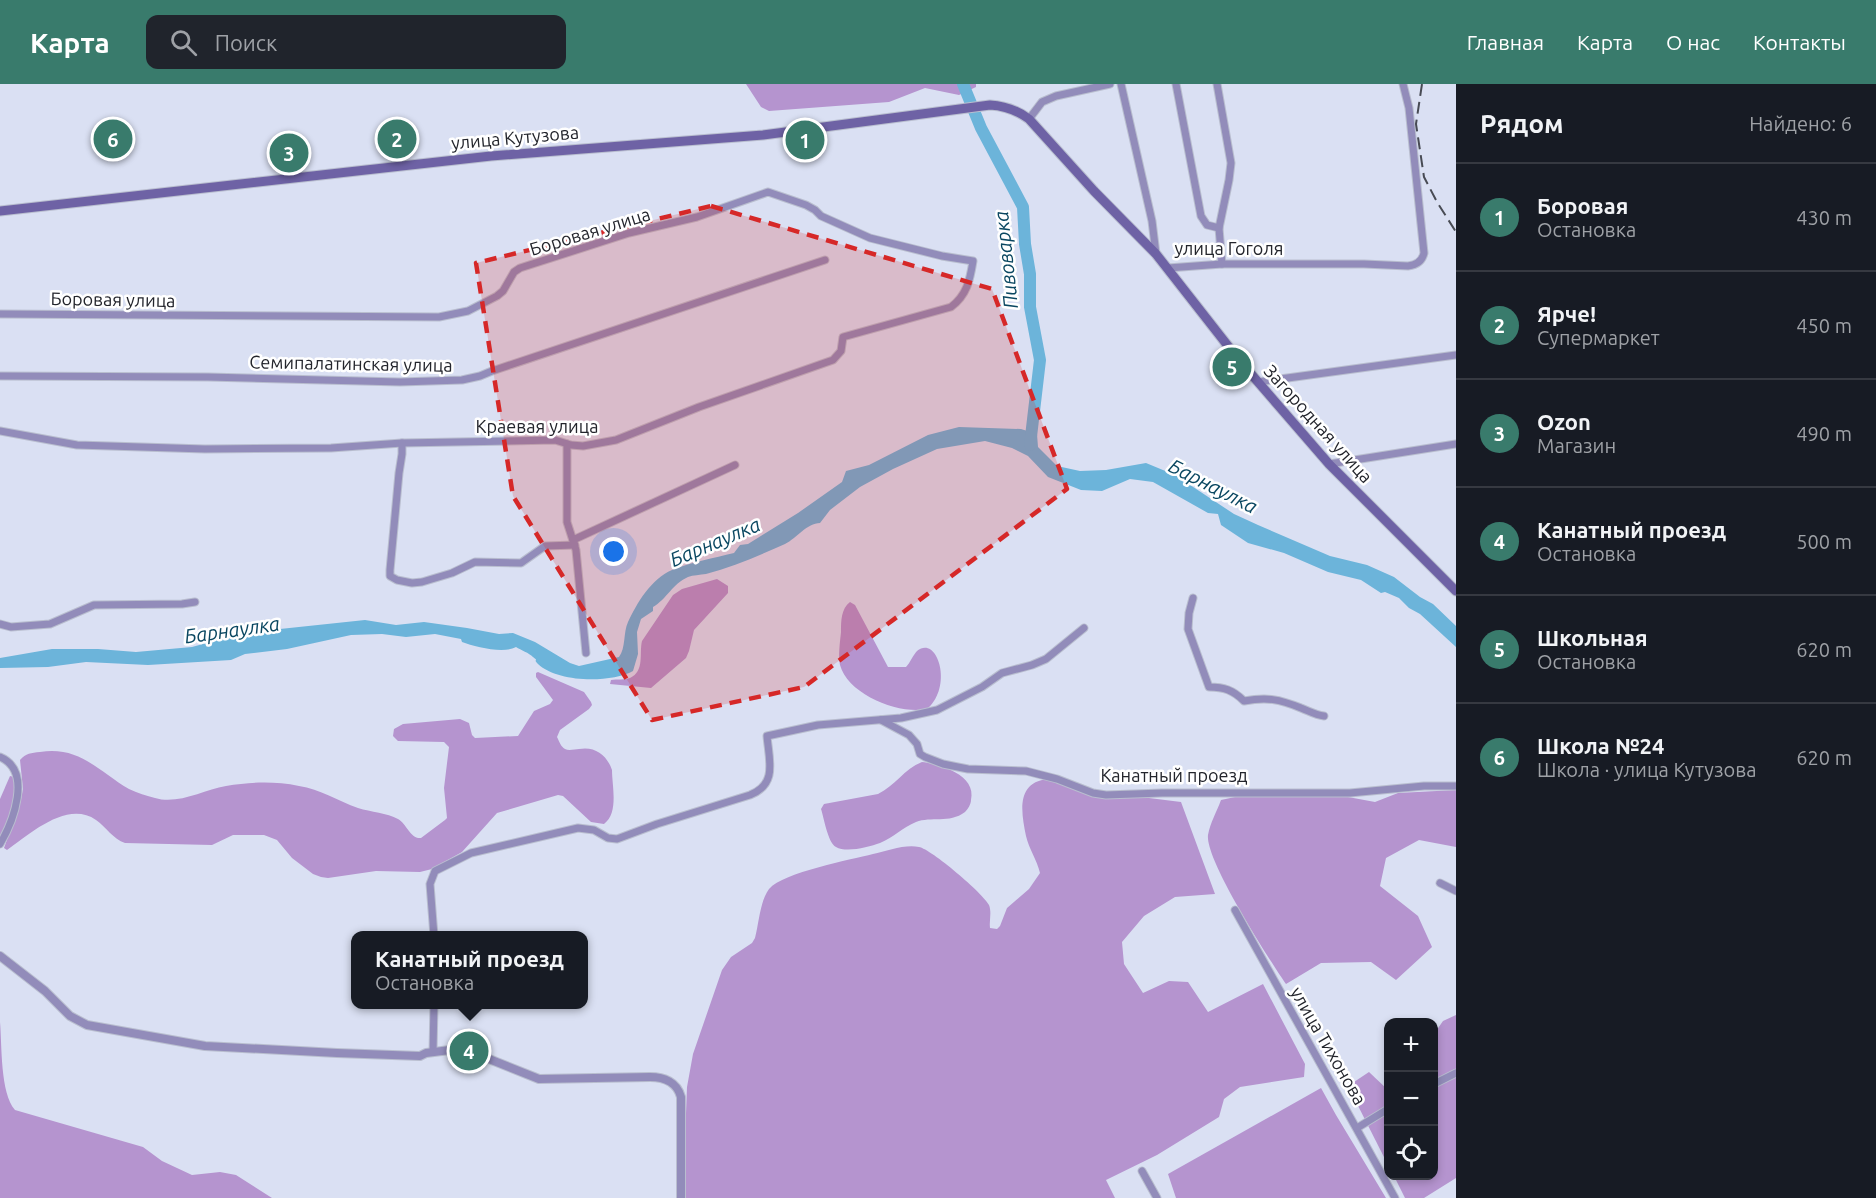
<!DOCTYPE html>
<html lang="ru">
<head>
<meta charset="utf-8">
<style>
	body { margin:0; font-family:Ubuntu,sans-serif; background:#20242c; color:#f1f3f6 }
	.controls { position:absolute; right:18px; bottom:18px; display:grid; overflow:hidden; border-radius:12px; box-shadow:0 3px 9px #0003 }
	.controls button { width:54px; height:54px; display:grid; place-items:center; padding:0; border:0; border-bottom:2px solid #363941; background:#171b24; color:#f1f3f6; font:30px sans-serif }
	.you { position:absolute; left:614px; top:468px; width:21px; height:21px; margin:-15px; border:4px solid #fff; border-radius:50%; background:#1a73e8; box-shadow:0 0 0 9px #1a73e833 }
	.badge { display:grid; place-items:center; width:39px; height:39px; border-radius:50%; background:#397b6c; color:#fff; font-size:20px; font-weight:700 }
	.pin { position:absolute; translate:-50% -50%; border:3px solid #fff; box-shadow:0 2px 6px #0006 }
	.popup { position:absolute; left:351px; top:847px; width:237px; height:78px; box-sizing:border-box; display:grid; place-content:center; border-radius:12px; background:#171b24; filter:drop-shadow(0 2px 4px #0005); font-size:20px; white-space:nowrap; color:#9ea1a6 }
	.popup b { font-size:22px; color:#f1f3f6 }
	.popup::after { content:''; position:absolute; left:50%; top:100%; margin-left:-12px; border:12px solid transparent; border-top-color:#171b24 }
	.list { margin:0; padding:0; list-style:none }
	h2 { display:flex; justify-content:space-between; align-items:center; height:78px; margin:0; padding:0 24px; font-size:26px }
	h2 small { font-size:20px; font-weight:400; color:#9ea1a6 }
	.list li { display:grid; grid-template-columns:39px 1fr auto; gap:18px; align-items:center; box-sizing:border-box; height:108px; padding:0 24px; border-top:2px solid #363941 }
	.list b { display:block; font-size:22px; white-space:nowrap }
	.list p { margin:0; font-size:20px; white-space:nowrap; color:#9ea1a6 }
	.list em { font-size:20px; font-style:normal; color:#9ea1a6 }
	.icon { flex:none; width:33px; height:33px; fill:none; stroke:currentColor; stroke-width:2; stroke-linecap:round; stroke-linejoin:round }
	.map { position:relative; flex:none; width:1456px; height:1114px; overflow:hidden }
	header { display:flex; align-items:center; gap:36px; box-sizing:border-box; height:84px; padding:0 30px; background:#397b6c; color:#fff }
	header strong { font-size:28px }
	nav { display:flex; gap:33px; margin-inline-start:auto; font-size:21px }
	.search { width:420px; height:54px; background:#20242c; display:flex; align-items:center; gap:15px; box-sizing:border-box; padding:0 21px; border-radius:12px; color:#9ea1a6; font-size:22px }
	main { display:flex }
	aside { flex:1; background:#171b24 }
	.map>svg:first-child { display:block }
	.forest { fill:#b594cf }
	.water { fill:#6cb4da }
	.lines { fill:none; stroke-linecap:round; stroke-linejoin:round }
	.river { stroke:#6cb4da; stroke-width:12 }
	.minor-casing { stroke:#b9becf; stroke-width:9 }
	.tertiary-casing { stroke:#b9becf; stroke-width:10 }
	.secondary-casing { stroke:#b9becf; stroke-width:11 }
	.minor { stroke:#928cba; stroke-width:7 }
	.tertiary { stroke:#928cba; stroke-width:8 }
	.secondary { stroke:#6e62a5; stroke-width:9 }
	.rail { stroke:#484b54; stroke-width:2; stroke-dasharray:12 6; stroke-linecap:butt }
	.marked { fill:#d62828; fill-opacity:0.2; stroke:#d62828; stroke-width:4.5; stroke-dasharray:12 8; stroke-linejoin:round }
	.labels { text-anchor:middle; stroke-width:5; stroke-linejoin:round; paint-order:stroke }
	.street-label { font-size:18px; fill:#23252c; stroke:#fff }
	.water-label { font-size:20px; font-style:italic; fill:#0a4761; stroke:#fff }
</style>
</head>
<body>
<header>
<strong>Карта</strong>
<div class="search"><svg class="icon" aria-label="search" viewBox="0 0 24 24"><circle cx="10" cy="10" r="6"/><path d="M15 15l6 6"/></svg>Поиск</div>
<nav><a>Главная</a><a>Карта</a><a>О нас</a><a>Контакты</a></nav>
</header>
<main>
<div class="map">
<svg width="1456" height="1114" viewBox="0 0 1456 1114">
	<rect width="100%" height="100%" fill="#dae0f3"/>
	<g class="forest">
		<polygon points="746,0 976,0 976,3 959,11 925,4 889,18 769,27 761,23"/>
		<path d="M717 495 728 502V509L694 546 689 567 686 574 651 604 610 600 611 596C617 595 625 596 630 594 645 587 639 569 642 557L673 511 682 505Z"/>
		<path d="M850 518 855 521 888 583H906C910 579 913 571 917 567 937 550 954 602 927 625 900 631 848 611 840 581 838 572 840 558 841 548 841 537 841 525 850 518Z"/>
		<path d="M538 588 584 608 591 618 592 621 589 625 560 646 557 653C559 657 561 663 565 665 569 667 575 665 579 665 595 662 607 671 612 686 612 702 619 729 604 740L591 738 563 712 558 711 497 729 462 768 432 785 420 788 376 787 328 794 321 793 313 790 292 774 277 756 264 751H233L212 761 125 759C113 755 106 743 96 736 67 716 30 750 7 766L4 764 20 720 23 705 20 676C26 669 31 669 40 668 80 662 98 687 129 705 137 709 147 712 155 714 178 721 203 706 226 702 250 698 274 697 299 702 320 705 338 717 358 724 371 728 387 729 398 735 407 740 410 755 421 754L445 736 447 734 444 704 449 663 444 658 398 657 393 652 394 645 403 640 460 635 469 639 472 651 475 654 518 652 534 627 550 620 553 616 536 593V589Z"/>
		<path d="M922 678C940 680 977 691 971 716 971 720 968 725 965 728 949 740 931 732 916 738 903 743 893 754 880 759 869 763 846 769 836 763 828 759 824 734 821 725L824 720 878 710C895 702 904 685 922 678Z"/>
		<path d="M10 692 14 693C17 714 9 734 0 753V715Z"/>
		<path d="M1048 695 1093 707 1181 718 1215 810 1175 813 1144 832 1122 858 1124 880 1143 909 1169 897 1188 898 1208 928 1263 900 1305 980 1304 993 1240 1003 1224 1015 1219 1033 1157 1071 1106 1096 1115 1114H686L684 1082 687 1003 693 970 722 886 731 873 752 859 755 854C759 839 760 817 769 805 784 788 850 776 873 770 887 767 905 760 919 763 931 765 984 810 989 821 992 829 989 836 990 844L997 845 1000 842 1007 824 1029 805 1040 789C1037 776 1029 765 1026 752 1021 728 1016 698 1048 695Z"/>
		<path d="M1456 706V763L1419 756 1386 774 1380 802 1418 832 1432 863 1396 896 1371 878 1321 879 1286 900C1269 875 1205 776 1208 751 1210 739 1217 727 1221 716L1235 713H1348L1375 718 1398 709Z"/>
		<polygon points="1456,931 1456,1094 1424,1114 1405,1114 1394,1092 1434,1092 1434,950 1443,937"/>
		<path d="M0 938C2 961 0 1009 15 1026L143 1063 162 1077 192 1091 220 1088 236 1091 272 1114H0Z"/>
		<polygon points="1369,988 1388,1006 1388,1081 1348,1002"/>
		<polygon points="1321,1004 1336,1031 1386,1114 1176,1114 1168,1090"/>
	</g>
	<path class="water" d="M959 343 1021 345 1037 350 1038 363 1057 382 1080 387 1106 386 1146 379 1175 391 1234 430 1258 441 1330 472 1367 481 1394 493 1420 513 1433 520 1456 542V563L1420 530 1409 524 1399 514 1385 508 1381 509 1361 496 1328 488 1284 469 1248 459 1221 441 1218 430 1208 429 1153 398 1130 395 1102 407 1081 406 1048 393 1028 372 1012 364 985 357 937 365 893 385 860 403 830 426 820 439C807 439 797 454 785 460 760 471 733 483 706 490 700 491 693 491 688 493 672 500 667 515 653 523V527L641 535 637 548 638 570 633 587C611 599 558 599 538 580 532 574 540 578 533 573 529 569 521 566 516 563 504 570 475 563 462 558L461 555 435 550 406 553 382 550 351 551 287 565 245 570 231 576 148 581 86 578 48 583 0 584V574L52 565H98L136 568 192 563 243 549 365 536 396 541 424 538 467 544 499 550 513 549 535 558 570 579 579 582 619 573C626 564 623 549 628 538 637 519 651 495 672 486 691 478 714 474 734 469L740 461 748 460 798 429 842 398 846 387 869 381 928 351Z"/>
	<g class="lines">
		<polyline class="river" points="963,0 981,44 1023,123 1025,160 1030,190 1030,223 1040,276 1030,361"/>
		<defs>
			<g id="minor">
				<polyline points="1121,0 1152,137 1156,170"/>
				<polyline points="1176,0 1201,132 1207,141 1219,144"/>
				<polyline points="1217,0 1231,79 1229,96 1219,144 1222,180"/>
				<polyline points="1029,35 1042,18 1056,12 1110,0"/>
				<path d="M1168 184 1222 180H1364L1408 182C1416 181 1422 178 1424 169L1409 24 1403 0"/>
				<path d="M0 230 439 233 468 227 497 212 503 207 514 188 520 184 629 149 697 133 768 108 806 121 815 126 821 132 870 154 942 172 973 177C970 196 967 211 951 223L843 253 841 267 833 276 699 323 616 356 583 362 571 361 555 356 402 359 331 364 205 365 77 361 0 347"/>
				<polyline points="0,292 208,293 400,298 462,296 480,292 492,287 825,176"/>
				<polyline points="1258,298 1456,271"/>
				<polyline points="402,359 402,370 399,389 390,486 390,492 397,496 412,499 422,498 452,489 475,478 521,479 545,462 575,461"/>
				<polyline points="567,360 567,438 576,466 586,569"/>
				<polyline points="1329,380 1456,360"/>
				<polyline points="573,456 735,381"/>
				<path d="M1193 514 1189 529 1188 545 1209 603C1224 603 1233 606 1244 617 1267 613 1279 615 1301 624 1309 627 1315 631 1324 632"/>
				<polyline points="0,540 11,543 50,540 94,521 182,520 195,518"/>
				<polyline points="881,636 909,651 917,660 920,670 925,673 943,680 968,685 1026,687 1057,695 1093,709 1106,711 1162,709 1350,709 1424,702 1456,702"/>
				<path d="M0 673C33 687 13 738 0 760"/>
				<polyline points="1440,799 1456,807"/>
				<polyline points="1235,826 1395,1114"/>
				<path d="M434 852 430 800 435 787 471 769 578 744 594 746 608 754 617 755 657 740 750 711C778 700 769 676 767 652L818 641 901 634 937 626 982 603 1002 589 1032 581 1046 575 1084 544"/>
				<polyline points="433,968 434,920"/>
				<polyline points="1434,1000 1456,989"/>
				<polyline points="1357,1044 1388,1025"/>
				<polyline points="1142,1087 1157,1114"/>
			</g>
			<path id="tertiary" d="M0 872 45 907 70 932 87 941 205 962 337 969 420 972 426 969 450 966 469 967 539 995 650 993C664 993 677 998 681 1013V1114"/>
			<path id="secondary" d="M0 127 491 72 763 51 990 21C1006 22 1017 26 1029 35L1094 107 1156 170 1239 276 1329 380 1456 507"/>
		</defs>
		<use href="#minor" class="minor-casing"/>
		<use href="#tertiary" class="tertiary-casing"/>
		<use href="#secondary" class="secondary-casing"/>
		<use href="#minor" class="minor"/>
		<use href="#tertiary" class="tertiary"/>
		<use href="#secondary" class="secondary"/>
		<polyline class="rail" points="1422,0 1416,40 1424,93 1437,118 1456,148"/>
	</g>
	<path class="marked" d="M711 122 992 205 1067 405 804 603 652 636 513 412 476 179Z"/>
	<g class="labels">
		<g class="street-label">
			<text transform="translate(515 54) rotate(-5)" y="6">улица Кутузова</text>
			<text transform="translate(590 148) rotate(-17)" y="6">Боровая улица</text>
			<text x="1229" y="171">улица Гоголя</text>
			<text transform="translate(113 216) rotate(1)" y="6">Боровая улица</text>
			<text transform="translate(351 280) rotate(1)" y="6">Семипалатинская улица</text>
			<text transform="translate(1318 340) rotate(48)" y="6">Загородная улица</text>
			<text x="537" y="349">Краевая улица</text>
			<text x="1174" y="698">Канатный проезд</text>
			<text transform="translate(1328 962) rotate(60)" y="6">улица Тихонова</text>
		</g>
		<g class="water-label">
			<text transform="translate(1006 176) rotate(-96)" y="7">Пивоварка</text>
			<text transform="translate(1213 402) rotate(27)" y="7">Барнаулка</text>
			<text transform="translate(715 458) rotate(-23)" y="7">Барнаулка</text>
			<text transform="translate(232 546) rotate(-8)" y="7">Барнаулка</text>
		</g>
	</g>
</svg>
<div class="controls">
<button>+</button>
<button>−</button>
<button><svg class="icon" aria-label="locate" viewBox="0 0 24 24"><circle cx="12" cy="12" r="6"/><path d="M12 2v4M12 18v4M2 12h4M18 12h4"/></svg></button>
</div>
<div class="you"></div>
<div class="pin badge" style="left:805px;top:56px">1</div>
<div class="pin badge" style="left:397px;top:55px">2</div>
<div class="pin badge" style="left:289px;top:69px">3</div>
<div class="pin badge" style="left:469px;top:967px">4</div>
<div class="popup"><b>Канатный проезд</b>Остановка</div>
<div class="pin badge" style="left:1232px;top:283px">5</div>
<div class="pin badge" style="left:113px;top:55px">6</div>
</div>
<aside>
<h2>Рядом<small>Найдено: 6</small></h2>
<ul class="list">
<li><span class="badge">1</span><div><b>Боровая</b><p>Остановка</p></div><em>430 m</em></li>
<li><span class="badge">2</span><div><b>Ярче!</b><p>Супермаркет</p></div><em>450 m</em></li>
<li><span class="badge">3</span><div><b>Ozon</b><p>Магазин</p></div><em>490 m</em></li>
<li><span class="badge">4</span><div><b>Канатный проезд</b><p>Остановка</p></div><em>500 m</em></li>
<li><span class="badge">5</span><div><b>Школьная</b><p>Остановка</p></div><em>620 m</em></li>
<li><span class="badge">6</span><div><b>Школа №24</b><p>Школа · улица Кутузова</p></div><em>620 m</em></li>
</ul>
</aside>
</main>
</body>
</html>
